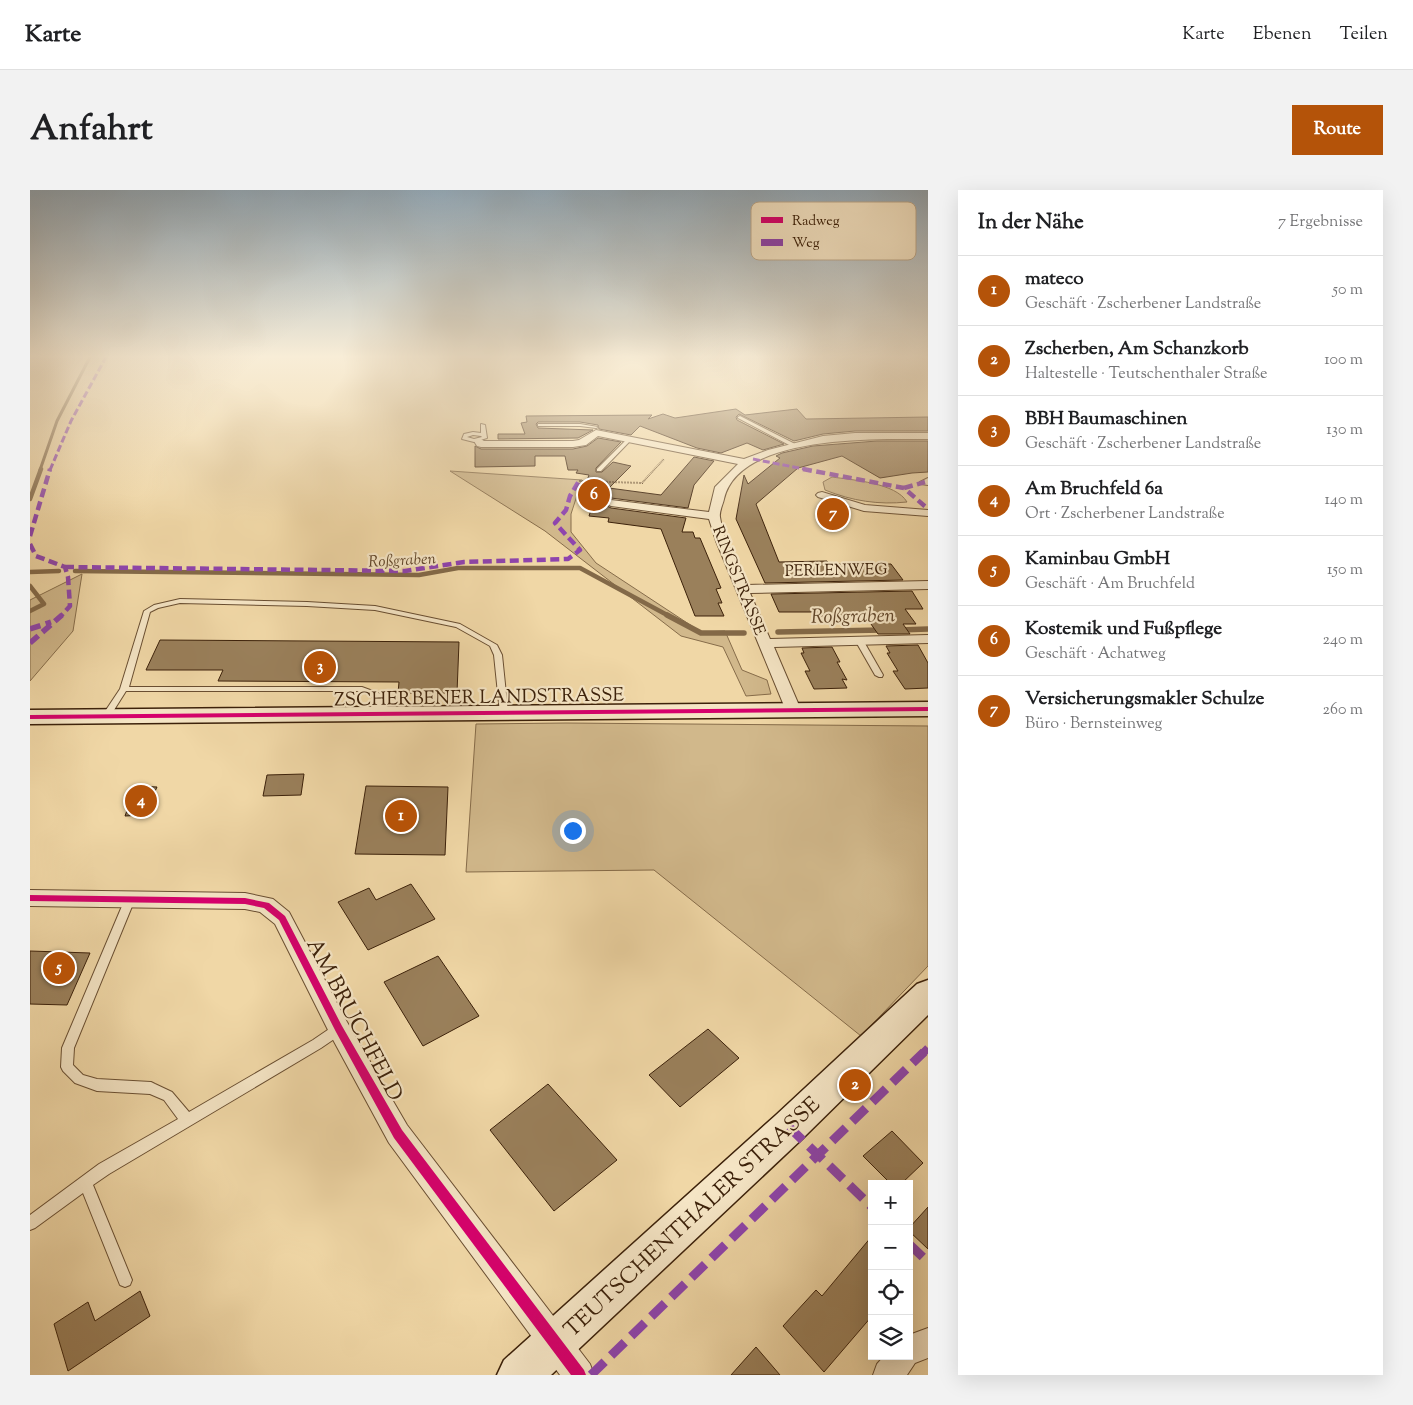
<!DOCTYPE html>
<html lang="de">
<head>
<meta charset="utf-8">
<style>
	body { margin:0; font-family:"Sorts Mill Goudy",serif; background:#f2f2f2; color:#202124 }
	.controls { position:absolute; right:15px; bottom:15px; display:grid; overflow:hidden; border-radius:0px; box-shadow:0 5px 20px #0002 }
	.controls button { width:45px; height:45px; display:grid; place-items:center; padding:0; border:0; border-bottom:1px solid #e0e0e0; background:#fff; color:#202124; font:25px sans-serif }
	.you { position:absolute; left:542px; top:640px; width:18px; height:18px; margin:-12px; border:4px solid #fff; border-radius:50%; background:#1a73e8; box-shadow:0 0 0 8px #1a73e833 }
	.badge { display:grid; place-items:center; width:32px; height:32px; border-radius:50%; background:#b45309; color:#fff; font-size:16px; font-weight:700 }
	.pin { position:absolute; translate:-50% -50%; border:2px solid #fff; box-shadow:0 1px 5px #0006 }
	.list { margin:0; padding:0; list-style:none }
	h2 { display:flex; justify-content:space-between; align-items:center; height:65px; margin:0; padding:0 20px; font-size:21px }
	h2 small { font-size:16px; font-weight:400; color:#757577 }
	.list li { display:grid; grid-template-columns:32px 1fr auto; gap:15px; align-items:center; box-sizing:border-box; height:70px; padding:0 20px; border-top:1px solid #e0e0e0 }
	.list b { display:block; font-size:19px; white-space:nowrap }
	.list p { margin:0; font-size:16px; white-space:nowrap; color:#757577 }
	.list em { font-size:16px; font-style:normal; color:#757577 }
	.icon { flex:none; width:28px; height:28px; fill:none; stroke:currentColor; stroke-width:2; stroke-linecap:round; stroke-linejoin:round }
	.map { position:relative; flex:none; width:898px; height:1185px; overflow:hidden; border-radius:0px }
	header { display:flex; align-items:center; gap:30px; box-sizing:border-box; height:70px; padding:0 25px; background:#fff; border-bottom:1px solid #e0e0e0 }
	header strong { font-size:24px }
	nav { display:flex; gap:28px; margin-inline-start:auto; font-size:18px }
	.intro { display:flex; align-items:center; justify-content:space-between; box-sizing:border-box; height:120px; padding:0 30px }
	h1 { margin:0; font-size:35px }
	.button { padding:12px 22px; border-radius:0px; background:#b45309; color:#fff; font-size:18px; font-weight:700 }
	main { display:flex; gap:30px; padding:0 30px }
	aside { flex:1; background:#fff; border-radius:0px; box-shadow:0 5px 20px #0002 }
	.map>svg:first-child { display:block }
	.green { fill:#d1b88b; stroke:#866c4a }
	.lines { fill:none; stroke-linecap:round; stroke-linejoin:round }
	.stream-far2 { stroke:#836948; stroke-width:3 }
	.stream-far1 { stroke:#836948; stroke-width:4.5 }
	.stream { stroke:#836948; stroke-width:5.5 }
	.building { fill:#9a805b; stroke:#3c210a }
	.lane-casing { stroke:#694e31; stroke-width:2 }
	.street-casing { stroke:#694e31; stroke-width:2 }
	.secondary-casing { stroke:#3c210a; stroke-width:3 }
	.path { stroke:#3c210a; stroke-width:2; stroke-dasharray:0.5 1; stroke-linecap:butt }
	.lane { fill:#f5e5c5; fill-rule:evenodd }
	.street { fill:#f5e5c5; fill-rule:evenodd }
	.secondary { fill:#f5e5c5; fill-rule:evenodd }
	.quiet-far4 { stroke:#8e44ad; stroke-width:3; stroke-dasharray:7 3; stroke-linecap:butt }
	.quiet-far3 { stroke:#8e44ad; stroke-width:4.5; stroke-dasharray:9 4.5; stroke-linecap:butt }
	.quiet-far2 { stroke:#8e44ad; stroke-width:5.5; stroke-dasharray:11 5.5; stroke-linecap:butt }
	.quiet-far1 { stroke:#8e44ad; stroke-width:8; stroke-dasharray:14 8; stroke-linecap:butt }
	.quiet { stroke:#8e44ad; stroke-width:9; stroke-dasharray:19 9; stroke-linecap:butt }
	.cycleway-casing { stroke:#f5e5c5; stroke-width:3 }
	.cycleway { fill:#d6006c; fill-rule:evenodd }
	.labels { text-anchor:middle; stroke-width:4.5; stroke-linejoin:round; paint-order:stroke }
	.far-water-label { font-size:16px; font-style:italic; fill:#604529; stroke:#f5e5c5 }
	.far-street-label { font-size:16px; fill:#3c210a; stroke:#f5e5c5 }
	.street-label { font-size:19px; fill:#3c210a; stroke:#f5e5c5 }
	.water-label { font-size:20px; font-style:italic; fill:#604529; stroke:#f5e5c5 }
	.near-street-label { font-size:22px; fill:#3c210a; stroke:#f5e5c5 }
	.key { fill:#f5e5c5; stroke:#beaa8d; stroke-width:1 }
	.key-label { font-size:14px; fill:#3c210a }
</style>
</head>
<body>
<header>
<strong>Karte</strong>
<nav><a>Karte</a><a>Ebenen</a><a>Teilen</a></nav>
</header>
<div class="intro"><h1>Anfahrt</h1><a class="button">Route</a></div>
<main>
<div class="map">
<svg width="898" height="1185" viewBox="0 0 898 1185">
	<rect width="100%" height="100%" fill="#f0d7a6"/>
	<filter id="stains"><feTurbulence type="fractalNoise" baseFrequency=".004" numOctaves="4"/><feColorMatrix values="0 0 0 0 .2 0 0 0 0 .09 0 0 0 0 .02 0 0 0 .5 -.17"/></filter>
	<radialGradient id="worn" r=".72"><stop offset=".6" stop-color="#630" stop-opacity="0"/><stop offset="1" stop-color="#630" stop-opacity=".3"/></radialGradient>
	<g class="green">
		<polygon points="420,281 552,290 541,324 541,342 566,373 671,442 695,441 712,480 737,490 741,504 716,506 693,457 651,446 515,341"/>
		<path d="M802 287C823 290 866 293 877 312 849 315 822 311 795 300L793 292Z"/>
		<polygon points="52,384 43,441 0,491 0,410"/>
		<polygon points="536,533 898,536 898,776 831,846 624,680 436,682 446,534"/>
	</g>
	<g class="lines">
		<polyline class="stream-far2" points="10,280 27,231 60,167"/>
		<g class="stream-far1">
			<polyline points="0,309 11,279"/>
			<polyline points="45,381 389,385 428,378 550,378 639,426"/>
			<polyline points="0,382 29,381"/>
			<polyline points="0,396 14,414 0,421"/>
		</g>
		<g class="stream">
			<polyline points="637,425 671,443 714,443"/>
			<polyline points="869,440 898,439"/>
			<polyline points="748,442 852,440"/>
		</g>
	</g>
	<g class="building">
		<polygon points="706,219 715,225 767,219 776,229 898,227 898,241 825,241 793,244 764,251 709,224 706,227 707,230 754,254 733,260 717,253 691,263 667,258 610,236 601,245 569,239 568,235 550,232 508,232 506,234 508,238 563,240 548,248 468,249 468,244 495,244 491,233 497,232 496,226 622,225 618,229 633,224 645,228"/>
		<polygon points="568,248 591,252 566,278 566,282 572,282 583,272 601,276 579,298 631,305 664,267 684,271 664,295 658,318 581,308 573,314 581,318 656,328 652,342 663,342 665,348 670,348 691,398 686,399 692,413 688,413 694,426 665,426 631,339 578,332 579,328 559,326 563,314 549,312 559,285 546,283 548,280 538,280 535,266 505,266 505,276 445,277 445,256 451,259 543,259 557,256"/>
		<polygon points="847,251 898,251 898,282 882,283 850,288 812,266 768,278 726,314 749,372 797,371 799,374 861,374 873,390 735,393 706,329 714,285 718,294 750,268 746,266 752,263 783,256"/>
		<polygon points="882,401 893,419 875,419 886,434 873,434 880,444 848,444 836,427 791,426 789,422 749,422 741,404"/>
		<polygon points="130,450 429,452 427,503 368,503 369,492 188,491 193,480 116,480"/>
		<polygon points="888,455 898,473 898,498 875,499 863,481 868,481 857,463 860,463 856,456"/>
		<polygon points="802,457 810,472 807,472 817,490 812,489 817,498 784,499 775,481 780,481 771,463 774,463 772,458"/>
		<polygon points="274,584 271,605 233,606 237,585"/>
		<polygon points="106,596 127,597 114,625 95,626"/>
		<polygon points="336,596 418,597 415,665 325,664"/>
		<polygon points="381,694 405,729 338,760 308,712 339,698 346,710"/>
		<polygon points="0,761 60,763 37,815 0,814"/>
		<polygon points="408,766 449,826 393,856 354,792"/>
		<polygon points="678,839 709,868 650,917 619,885"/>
		<polygon points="518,894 587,970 524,1021 460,940"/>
		<polygon points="862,941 893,973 871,994 861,994 833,966"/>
		<polygon points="898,1017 898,1059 879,1041 879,1038"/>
		<polygon points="842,1046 842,1126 794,1182 753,1136 786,1100 792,1106"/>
		<polygon points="110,1101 120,1126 38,1181 24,1134 58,1112 65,1131"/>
		<polygon points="726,1157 750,1185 701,1185"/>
	</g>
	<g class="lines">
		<defs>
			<g id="lane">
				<polygon points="710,226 767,255 768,256 763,257 708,228 708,227"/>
				<path d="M451 234 455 235 457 248 444 252 432 249 434 244 443 242 451 243ZM443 245 451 246 452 247 444 249 437 247Z"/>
				<polygon points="510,234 550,234 568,237 566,238 550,236 508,236 508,234"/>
				<polygon points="598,248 602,249 571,281 567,281 567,279"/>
				<polygon points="150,409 277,412 345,416 430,434 467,455 472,465 478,523 474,525 470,523 464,465 460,456 426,437 345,420 277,416 150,413 128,418 120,422 99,497 332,497 351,504 355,511 351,524 347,526 343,524 347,511 345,508 331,501 96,501 79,528 73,528 72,526 90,499 114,421 124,415"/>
				<polygon points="826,448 829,448 833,450 853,485 852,487 849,487 845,485 825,450"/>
				<polygon points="100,705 104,706 105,709 44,858 43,875 53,885 67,889 121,892 125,894 142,902 159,922 283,850 305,835 309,834 313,835 315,839 313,843 291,858 79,984 63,995 102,1090 100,1095 95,1097 90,1095 53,1003 5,1038 0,1040 0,1025 69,974 148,929 134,910 120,904 67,901 45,893 33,881 31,877 32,858 95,709 96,706"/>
			</g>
			<g id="street">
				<path d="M566 240 714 269 738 260 793 246 825 243H898V249C847 249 709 244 694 309 693 314 689 322 690 327 693 350 708 374 717 395L898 391V399L720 403 740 449 898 445V453L744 457 771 520 769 523H757L686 351 679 329 581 316 575 313 581 310 679 322 685 297 708 274 568 246 556 255 543 257H451L447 256 444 251 449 248 454 251H543L549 250Z"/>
				<polygon points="898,288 898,295 891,294 890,292"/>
				<polygon points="792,302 835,315 898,320 898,326 834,321 788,307 786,305 788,303"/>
				<polygon points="0,700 215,703 243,709 259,722 317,832 377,935 560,1174 564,1185 530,1185 359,953 301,846 245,734 230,722 215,719 0,716"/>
				<polygon points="898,1138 898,1168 885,1173 877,1185 843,1185 847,1174 854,1166 879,1166 879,1145"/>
			</g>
			<g id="secondary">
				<polygon points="898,512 898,526 0,534 0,520"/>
				<polygon points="898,790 898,825 772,949 521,1185 467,1185 474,1170 746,925 887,794"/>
			</g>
		</defs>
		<use href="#lane" class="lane-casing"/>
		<use href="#street" class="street-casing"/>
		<use href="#secondary" class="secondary-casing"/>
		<polyline class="path" points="549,291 612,293 634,269"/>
		<use href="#lane" class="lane"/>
		<use href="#street" class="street"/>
		<use href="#secondary" class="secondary"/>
		<g class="quiet-far4">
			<polyline points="723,269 779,280"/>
			<polyline points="20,280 41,231 76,167"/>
		</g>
		<g class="quiet-far3">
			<polyline points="773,279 874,298 898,319"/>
			<polyline points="874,298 895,292"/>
			<polyline points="0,346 20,279"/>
			<polyline points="0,354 6,366 35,377 38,387 40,416 31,426"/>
			<polyline points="35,377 375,381 434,372 538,369 550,360 525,333 536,320 540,306 549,291"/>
		</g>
		<g class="quiet-far2">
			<polyline points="0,439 21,432"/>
			<polyline points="0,453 32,425"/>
		</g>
		<polyline class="quiet-far1" points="893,863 898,858"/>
		<g class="quiet">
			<polyline points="759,937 842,1017"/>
			<polyline points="879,1054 898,1072"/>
			<polyline points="561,1185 894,862"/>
		</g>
		<defs>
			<g id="cycleway">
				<polygon points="898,517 898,521 0,529 0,525"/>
				<polygon points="0,705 215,708 239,713 255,726 312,836 372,940 554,1180 556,1185 541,1185 364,948 306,842 249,730 234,718 215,714 0,711"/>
			</g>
		</defs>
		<use href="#cycleway" class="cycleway-casing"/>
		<use href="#cycleway" class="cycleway"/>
	</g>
	<linearGradient id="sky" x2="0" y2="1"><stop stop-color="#93a9b8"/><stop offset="0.5" stop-color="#f8edd7"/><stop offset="1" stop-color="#f8edd7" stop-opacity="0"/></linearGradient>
	<rect width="898" height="333" fill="url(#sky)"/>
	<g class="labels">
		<g class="far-water-label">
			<text transform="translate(372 369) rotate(-3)" y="6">Roßgraben</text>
		</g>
		<g class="far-street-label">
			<text transform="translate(806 379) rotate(-1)" y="6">PERLENWEG</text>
			<text transform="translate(710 390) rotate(68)" y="6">RINGSTRASSE</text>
		</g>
		<g class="street-label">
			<text transform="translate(449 506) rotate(-1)" y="7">ZSCHERBENER LANDSTRASSE</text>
		</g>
		<g class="water-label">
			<text transform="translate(823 425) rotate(-1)" y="7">Roßgraben</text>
		</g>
		<g class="near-street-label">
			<text transform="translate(326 829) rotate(62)" y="8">AM BRUCHFELD</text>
			<text transform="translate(661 1026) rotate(-43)" y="8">TEUTSCHENTHALER STRASSE</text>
		</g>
	</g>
	<rect x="721" y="12" width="165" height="58" rx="8" class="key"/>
	<rect x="731" y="27" width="22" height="6" fill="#d6006c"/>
	<rect x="731" y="49" width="22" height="7" fill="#8e44ad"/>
	<g class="key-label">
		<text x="762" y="35">Radweg</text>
		<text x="762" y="57">Weg</text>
	</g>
	<rect width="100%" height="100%" filter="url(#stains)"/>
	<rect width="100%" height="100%" fill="url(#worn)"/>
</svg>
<div class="controls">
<button>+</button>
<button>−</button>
<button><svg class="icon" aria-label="locate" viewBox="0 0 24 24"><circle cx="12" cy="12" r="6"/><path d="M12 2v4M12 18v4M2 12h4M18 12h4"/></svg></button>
<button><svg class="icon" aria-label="layers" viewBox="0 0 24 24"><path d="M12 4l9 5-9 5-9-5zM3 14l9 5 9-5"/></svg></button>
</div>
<div class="you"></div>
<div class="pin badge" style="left:371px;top:626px">1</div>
<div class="pin badge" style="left:825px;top:895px">2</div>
<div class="pin badge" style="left:290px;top:477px">3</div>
<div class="pin badge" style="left:111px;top:611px">4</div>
<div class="pin badge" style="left:29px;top:778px">5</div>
<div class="pin badge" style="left:564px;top:305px">6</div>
<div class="pin badge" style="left:803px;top:324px">7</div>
</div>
<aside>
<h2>In der Nähe<small>7 Ergebnisse</small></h2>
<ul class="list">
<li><span class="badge">1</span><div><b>mateco</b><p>Geschäft · Zscherbener Landstraße</p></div><em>50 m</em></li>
<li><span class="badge">2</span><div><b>Zscherben, Am Schanzkorb</b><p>Haltestelle · Teutschenthaler Straße</p></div><em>100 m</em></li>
<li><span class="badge">3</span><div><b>BBH Baumaschinen</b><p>Geschäft · Zscherbener Landstraße</p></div><em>130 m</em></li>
<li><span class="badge">4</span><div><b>Am Bruchfeld 6a</b><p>Ort · Zscherbener Landstraße</p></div><em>140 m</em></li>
<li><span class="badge">5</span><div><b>Kaminbau GmbH</b><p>Geschäft · Am Bruchfeld</p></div><em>150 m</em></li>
<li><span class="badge">6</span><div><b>Kostemik und Fußpflege</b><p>Geschäft · Achatweg</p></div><em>240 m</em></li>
<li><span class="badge">7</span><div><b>Versicherungsmakler Schulze</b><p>Büro · Bernsteinweg</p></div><em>260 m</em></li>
</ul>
</aside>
</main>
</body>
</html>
